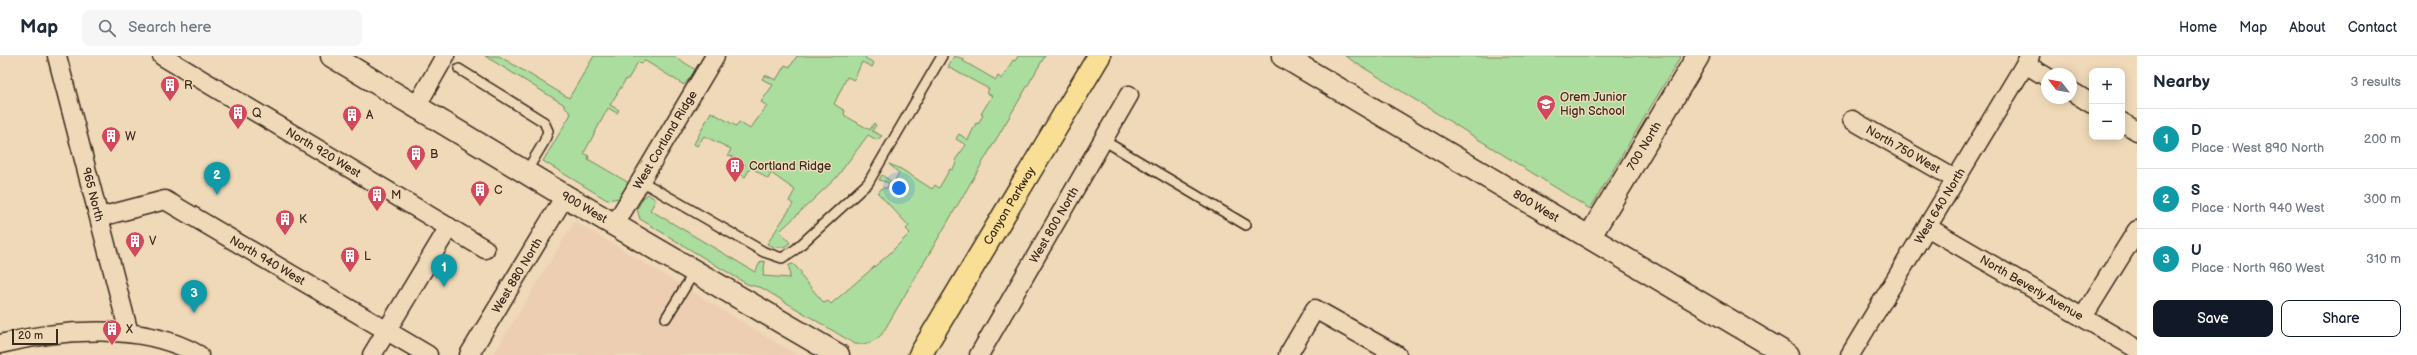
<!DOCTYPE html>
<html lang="en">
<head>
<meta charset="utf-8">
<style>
	body { margin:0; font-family:"Balsamiq Sans",sans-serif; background:#f6f6f7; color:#1f2937 }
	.controls { position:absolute; right:12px; top:12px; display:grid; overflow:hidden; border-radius:8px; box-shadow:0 2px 10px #0003 }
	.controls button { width:36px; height:36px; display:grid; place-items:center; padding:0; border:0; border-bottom:1px solid #e0e1e3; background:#fff; color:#1f2937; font:20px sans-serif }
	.compass { position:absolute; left:2041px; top:12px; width:36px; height:36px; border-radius:50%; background:#fff; box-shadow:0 2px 10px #0003; rotate:301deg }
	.scale { position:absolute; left:12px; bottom:10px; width:46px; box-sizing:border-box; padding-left:4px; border:2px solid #3b2a1e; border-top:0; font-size:11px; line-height:14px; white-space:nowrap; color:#3b2a1e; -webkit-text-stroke:3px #efd9b8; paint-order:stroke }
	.you { position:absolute; left:899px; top:132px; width:14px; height:14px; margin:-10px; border:3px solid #fff; border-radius:50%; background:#1a73e8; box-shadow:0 0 0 6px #1a73e833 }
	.badge { display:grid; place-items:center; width:26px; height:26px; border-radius:50%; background:#111827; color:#fff; font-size:13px; font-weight:700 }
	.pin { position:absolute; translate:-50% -33px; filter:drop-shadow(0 1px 2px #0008) }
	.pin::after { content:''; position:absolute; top:21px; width:14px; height:12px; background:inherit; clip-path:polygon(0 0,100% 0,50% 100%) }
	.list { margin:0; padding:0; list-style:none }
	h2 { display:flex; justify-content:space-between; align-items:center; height:52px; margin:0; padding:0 16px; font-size:17px }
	h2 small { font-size:13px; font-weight:400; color:#747a83 }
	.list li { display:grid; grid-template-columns:26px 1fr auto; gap:12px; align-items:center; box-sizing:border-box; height:60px; padding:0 16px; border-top:1px solid #e0e1e3 }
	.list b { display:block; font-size:15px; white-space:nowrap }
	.list p { margin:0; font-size:13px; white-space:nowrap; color:#747a83 }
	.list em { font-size:13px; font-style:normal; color:#747a83 }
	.actions { display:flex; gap:8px; padding:12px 16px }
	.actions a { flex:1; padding:9px 0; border:1px solid #111827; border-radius:8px; text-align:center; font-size:14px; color:#111827 }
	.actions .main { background:#111827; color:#fff }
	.icon { flex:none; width:22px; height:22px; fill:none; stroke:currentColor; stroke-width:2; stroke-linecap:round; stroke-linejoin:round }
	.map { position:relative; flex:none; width:2137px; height:299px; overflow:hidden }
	header { display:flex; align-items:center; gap:24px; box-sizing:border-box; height:56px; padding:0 20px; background:#fff; border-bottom:1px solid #e0e1e3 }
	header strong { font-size:19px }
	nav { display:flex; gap:22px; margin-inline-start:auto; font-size:14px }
	.search { width:280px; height:36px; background:#f6f6f7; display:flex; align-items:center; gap:10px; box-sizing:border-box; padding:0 14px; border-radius:8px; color:#747a83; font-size:15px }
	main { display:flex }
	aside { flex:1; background:#fff }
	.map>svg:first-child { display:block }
	.built { fill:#edceb2 }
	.green { fill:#abdd9f; stroke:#73845e }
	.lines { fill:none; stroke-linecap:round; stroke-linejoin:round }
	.lane-casing { stroke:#3b2a1e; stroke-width:12 }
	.street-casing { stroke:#3b2a1e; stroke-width:21 }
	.secondary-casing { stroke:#3b2a1e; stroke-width:25 }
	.highway-casing { stroke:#3b2a1e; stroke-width:25 }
	.lane { stroke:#efd9b8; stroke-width:9 }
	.street { stroke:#efd9b8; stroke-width:18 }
	.secondary { stroke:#efd9b8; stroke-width:22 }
	.highway { stroke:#f9df96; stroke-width:22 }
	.labels { text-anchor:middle; stroke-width:3; stroke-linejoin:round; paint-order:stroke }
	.poi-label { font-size:12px; fill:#3b2a1e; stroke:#efd9b8; text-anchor:start }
	.street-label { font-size:12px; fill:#3b2a1e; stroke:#efd9b8 }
</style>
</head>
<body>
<header>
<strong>Map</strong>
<div class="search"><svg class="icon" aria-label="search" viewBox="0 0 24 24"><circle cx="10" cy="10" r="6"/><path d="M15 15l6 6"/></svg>Search here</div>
<nav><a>Home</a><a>Map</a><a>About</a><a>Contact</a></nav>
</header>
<main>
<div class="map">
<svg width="2137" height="299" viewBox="0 0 2137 299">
	<rect width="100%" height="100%" fill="#efd9b8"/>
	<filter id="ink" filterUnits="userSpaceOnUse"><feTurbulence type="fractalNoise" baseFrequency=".025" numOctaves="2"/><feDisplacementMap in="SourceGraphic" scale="8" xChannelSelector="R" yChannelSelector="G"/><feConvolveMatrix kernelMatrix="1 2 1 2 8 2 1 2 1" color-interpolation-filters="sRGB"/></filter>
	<g filter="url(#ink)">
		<polygon class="built" points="575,165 797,299 493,299"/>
		<g class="green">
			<polygon points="485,0 499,0 569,42 594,0 674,0 696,14 684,29 644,4 642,8 638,6 628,23 626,23 610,49 619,54 617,57 608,52 584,97 589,100 588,103 629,127 619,142 607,144 543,105 571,58 563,48"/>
			<path d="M797 0H866L865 2 874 7 872 11 862 6 854 24 847 21 834 48 845 55 844 59 870 74 874 67 876 69 872 75 882 80 877 84 868 79 836 122 780 175 790 187C783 193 776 192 767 188L793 148 789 145 795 134 771 117 768 123 751 111 745 121 740 118 745 108 728 99 731 93 704 80 697 90 694 88 711 56 736 70 739 66 750 73 767 50 761 46 773 29 762 23 765 19 776 24 785 9 790 11Z"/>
			<path d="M954 0 964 3 963 5 996 24 998 20 1002 23 1013 4 1015 5 1018 0H1045L882 278C875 286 866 289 855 288L762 232 747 228 640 163 637 153 643 142 648 138 656 144 650 154 755 216 761 205 765 206 763 220 790 222 789 209 793 208 802 217 800 219 824 247 828 245 831 248 888 199 910 177 906 173 909 170 878 137 882 132H887L889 127 879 124 882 119 893 127 899 117 889 108 901 113 932 133 935 129 939 132 950 113 952 114 957 106 955 104 966 89 956 83 959 78 968 84 976 67 978 68 983 59 981 58 992 40 987 37 989 33 948 11Z"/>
			<polygon points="1345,0 1681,0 1590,153"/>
		</g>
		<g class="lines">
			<defs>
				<g id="lane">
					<polyline points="459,13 544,66 548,75 544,86 526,116"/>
					<polyline points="1103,84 1246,169"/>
					<polyline points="641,125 764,196 782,202 796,193 868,127 942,0"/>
					<polyline points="666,262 695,215"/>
				</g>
				<g id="street">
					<path id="s1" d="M57 0 129 277"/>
					<path id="s2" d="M162 0 485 193"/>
					<polyline points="2025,8 2047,21"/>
					<polyline points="2071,35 2092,48"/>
					<polyline points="416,51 445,0"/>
					<path id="s3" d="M1852 64 1955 123"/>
					<polyline points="2122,66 2137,75"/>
					<path id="s4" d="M100 161 165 144 428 299"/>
					<path id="s5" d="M615 168 715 0"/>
					<path id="s6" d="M1927 171 2137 293"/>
					<polyline points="2083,261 2137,174"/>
					<path d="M0 288C61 273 142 266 199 299"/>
					<polyline points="372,299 449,171"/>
					<path id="s7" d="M469 299 565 140"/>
					<path id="s8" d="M979 299 1129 39"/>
					<polyline points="1288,299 1315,253 1397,299"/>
					<path id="s9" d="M1850 299 2030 0"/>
				</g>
				<g id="secondary">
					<path id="s10" d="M332 0 565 140 838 299"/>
					<path id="s11" d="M1283 0 1788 299"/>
					<path id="s12" d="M1590 180 1698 0"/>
				</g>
				<g id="highway">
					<path id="s13" d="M920 299 1099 0"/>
				</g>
			</defs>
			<use href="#lane" class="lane-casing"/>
			<use href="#street" class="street-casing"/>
			<use href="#secondary" class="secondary-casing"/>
			<use href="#highway" class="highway-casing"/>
			<use href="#lane" class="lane"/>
			<use href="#street" class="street"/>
			<use href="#secondary" class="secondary"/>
			<use href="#highway" class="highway"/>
		</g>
	</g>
	<defs>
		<symbol id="building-pin" viewBox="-11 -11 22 30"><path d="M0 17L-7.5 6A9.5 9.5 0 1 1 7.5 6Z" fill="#d1495b" stroke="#efd9b8"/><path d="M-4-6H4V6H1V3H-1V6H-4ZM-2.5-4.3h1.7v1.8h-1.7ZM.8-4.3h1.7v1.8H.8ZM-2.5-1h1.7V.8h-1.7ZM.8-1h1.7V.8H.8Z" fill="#fff"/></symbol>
		<symbol id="school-pin" viewBox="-11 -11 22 30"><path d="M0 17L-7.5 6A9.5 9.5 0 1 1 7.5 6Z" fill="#d1495b" stroke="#efd9b8"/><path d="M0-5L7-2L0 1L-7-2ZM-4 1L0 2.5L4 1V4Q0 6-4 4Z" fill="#fff"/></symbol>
	</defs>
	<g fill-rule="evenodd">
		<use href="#building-pin" x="159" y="18" width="22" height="30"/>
		<use href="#school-pin" x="1535" y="37" width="22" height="30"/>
		<use href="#building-pin" x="227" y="46" width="22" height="30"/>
		<use href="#building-pin" x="341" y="48" width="22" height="30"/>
		<use href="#building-pin" x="100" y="69" width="22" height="30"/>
		<use href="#building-pin" x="405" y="87" width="22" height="30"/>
		<use href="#building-pin" x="724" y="99" width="22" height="30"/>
		<use href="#building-pin" x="469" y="123" width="22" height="30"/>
		<use href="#building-pin" x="366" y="128" width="22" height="30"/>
		<use href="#building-pin" x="274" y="152" width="22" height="30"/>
		<use href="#building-pin" x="124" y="174" width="22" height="30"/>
		<use href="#building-pin" x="339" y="189" width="22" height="30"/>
		<use href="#building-pin" x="101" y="262" width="22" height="30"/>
	</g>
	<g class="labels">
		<g class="poi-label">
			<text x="184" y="33">R</text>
			<text x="1560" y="45">Orem Junior<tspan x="1560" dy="14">High School</tspan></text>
			<text x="252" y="61">Q</text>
			<text x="366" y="63">A</text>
			<text x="125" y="84">W</text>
			<text x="430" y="102">B</text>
			<text x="749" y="114">Cortland Ridge</text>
			<text x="494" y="138">C</text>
			<text x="391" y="143">M</text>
			<text x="299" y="167">K</text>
			<text x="149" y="189">V</text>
			<text x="364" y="204">L</text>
			<text x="126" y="277">X</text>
		</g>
		<g class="street-label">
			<text dy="4" stroke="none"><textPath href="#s5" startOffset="98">West Cortland Ridge</textPath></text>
			<text dy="4" stroke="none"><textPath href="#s12" startOffset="105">700 North</textPath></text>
			<text dy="4" stroke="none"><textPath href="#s3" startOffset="59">North 750 West</textPath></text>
			<text dy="4" stroke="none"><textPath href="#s2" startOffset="188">North 920 West</textPath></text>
			<text dy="4" stroke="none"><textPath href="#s1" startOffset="143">965 North</textPath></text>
			<text dy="4" stroke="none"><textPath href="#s11" startOffset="294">800 West</textPath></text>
			<text dy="4" stroke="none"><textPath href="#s9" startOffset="174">West 640 North</textPath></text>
			<text dy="4" stroke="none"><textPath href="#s10" startOffset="294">900 West</textPath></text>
			<text dy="4" stroke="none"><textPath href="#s13" startOffset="174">Canyon Parkway</textPath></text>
			<text dy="4" stroke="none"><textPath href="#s8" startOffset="150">West 800 North</textPath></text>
			<text dy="4" stroke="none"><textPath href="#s4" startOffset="186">North 940 West</textPath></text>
			<text dy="4" stroke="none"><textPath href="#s7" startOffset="93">West 880 North</textPath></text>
			<text dy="4" stroke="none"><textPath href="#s6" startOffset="121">North Beverly Avenue</textPath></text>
		</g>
	</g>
</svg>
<div class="controls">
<button>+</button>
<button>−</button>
</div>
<svg class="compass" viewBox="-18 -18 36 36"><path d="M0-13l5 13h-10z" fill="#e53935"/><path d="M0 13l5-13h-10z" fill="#747a83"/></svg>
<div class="scale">20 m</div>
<div class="you"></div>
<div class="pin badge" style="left:444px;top:231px;background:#0f9aa8">1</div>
<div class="pin badge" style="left:217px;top:139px;background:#0f9aa8">2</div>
<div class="pin badge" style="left:194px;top:257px;background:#0f9aa8">3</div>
</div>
<aside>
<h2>Nearby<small>3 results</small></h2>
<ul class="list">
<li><span class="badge" style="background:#0f9aa8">1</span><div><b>D</b><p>Place · West 890 North</p></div><em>200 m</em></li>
<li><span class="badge" style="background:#0f9aa8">2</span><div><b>S</b><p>Place · North 940 West</p></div><em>300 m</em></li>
<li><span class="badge" style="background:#0f9aa8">3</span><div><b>U</b><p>Place · North 960 West</p></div><em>310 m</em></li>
</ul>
<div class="actions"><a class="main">Save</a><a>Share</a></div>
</aside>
</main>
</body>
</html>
